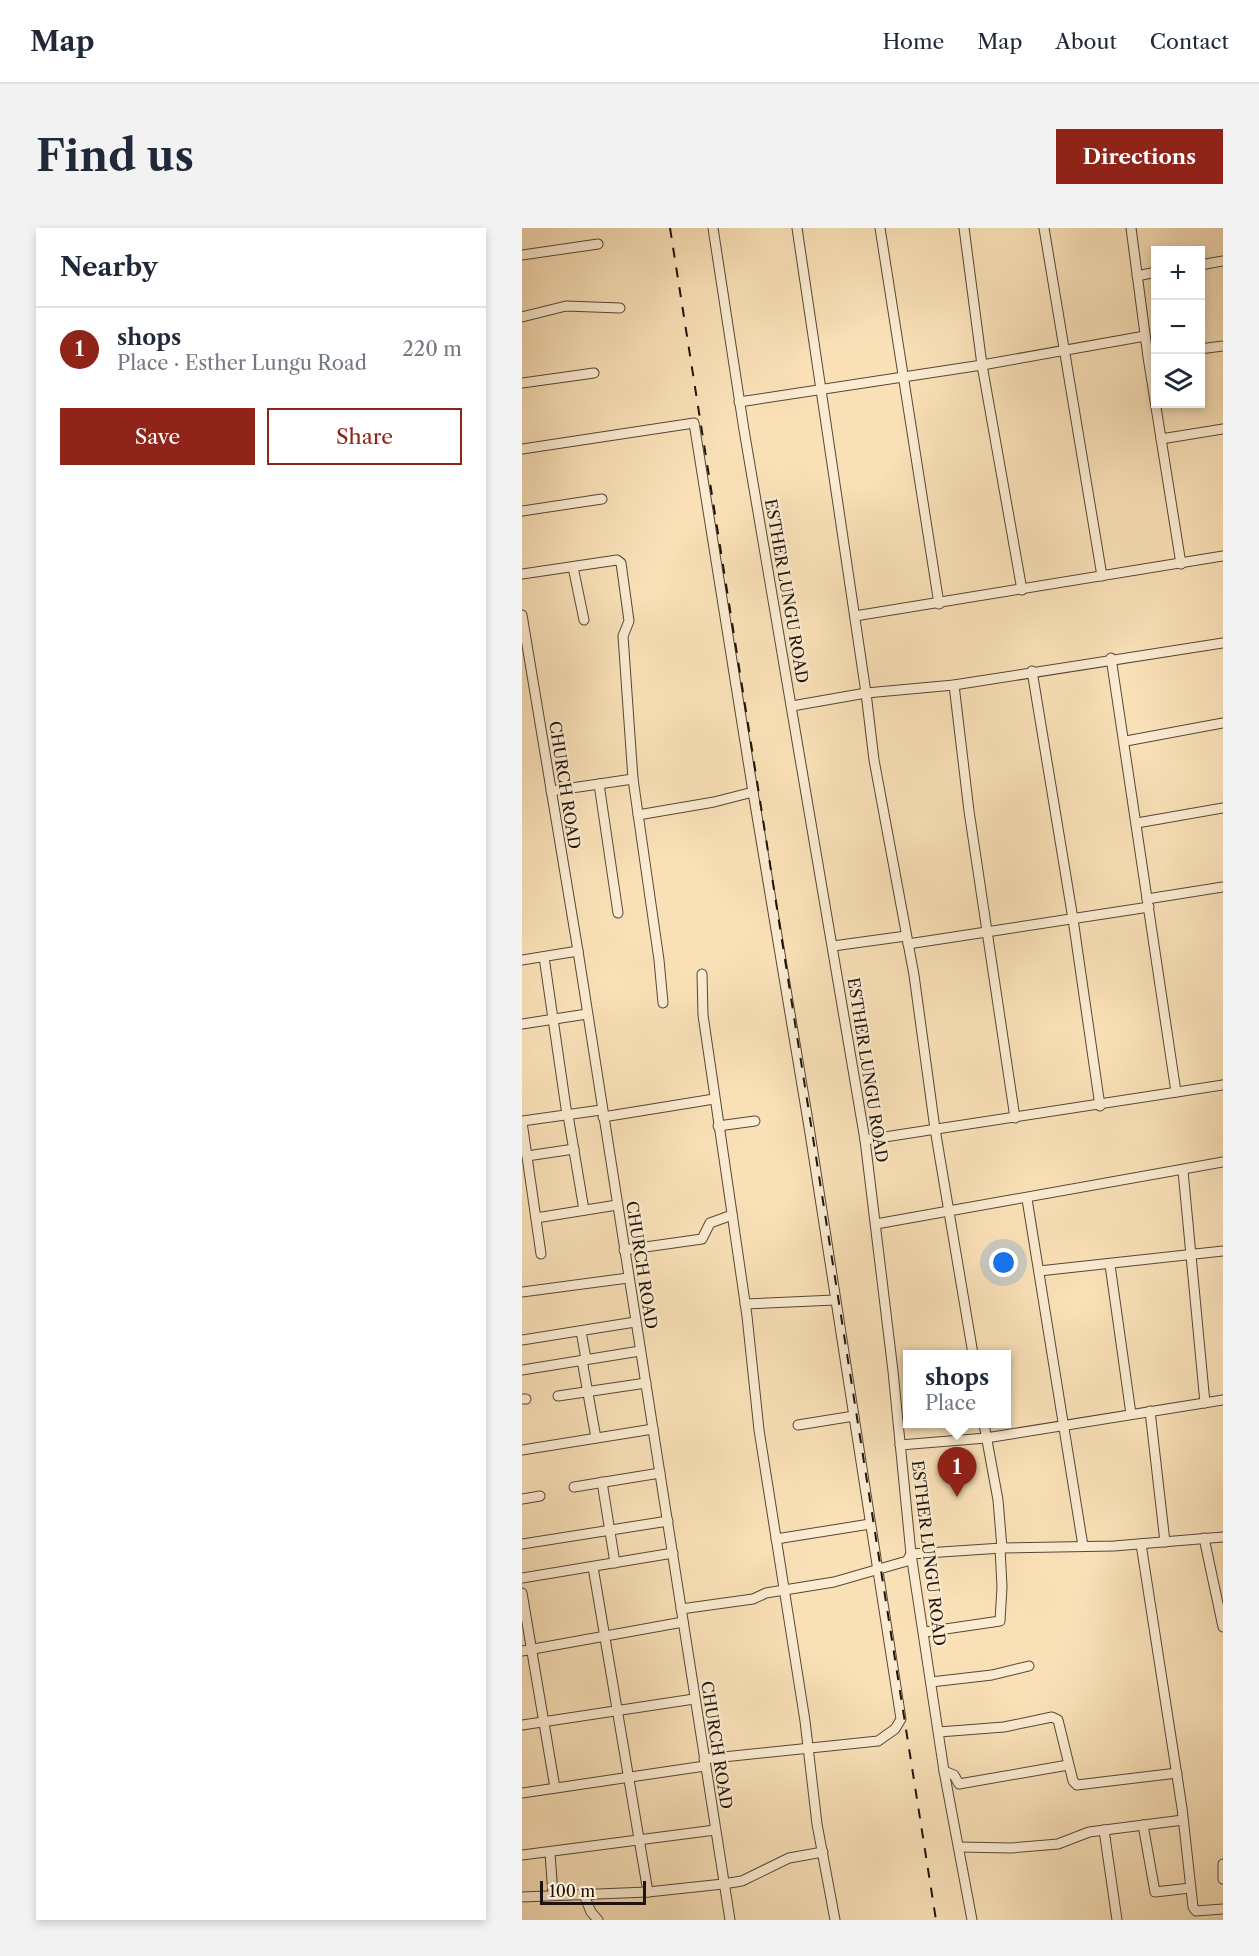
<!DOCTYPE html>
<html lang="en">
<head>
<meta charset="utf-8">
<style>
	body { margin:0; font-family:"Libre Caslon Text",serif; background:#f2f2f3; color:#1f2937 }
	.controls { position:absolute; right:18px; top:18px; display:grid; overflow:hidden; border-radius:0px; box-shadow:0 3px 9px #0003 }
	.controls button { width:54px; height:54px; display:grid; place-items:center; padding:0; border:0; border-bottom:2px solid #e0e1e3; background:#fff; color:#1f2937; font:30px sans-serif }
	.scale { position:absolute; left:18px; bottom:15px; width:106px; box-sizing:border-box; padding-left:6px; border:3px solid #1e140d; border-top:0; font-size:16px; line-height:21px; white-space:nowrap; color:#1e140d; -webkit-text-stroke:4px #fbebd0; paint-order:stroke }
	.you { position:absolute; left:482px; top:1035px; width:21px; height:21px; margin:-15px; border:4px solid #fff; border-radius:50%; background:#1a73e8; box-shadow:0 0 0 9px #1a73e833 }
	.badge { display:grid; place-items:center; width:39px; height:39px; border-radius:50%; background:#8f2418; color:#fff; font-size:20px; font-weight:700 }
	.pin { position:absolute; translate:-50% -50px; filter:drop-shadow(0 2px 3px #0008) }
	.pin::after { content:''; position:absolute; top:32px; width:21px; height:18px; background:inherit; clip-path:polygon(0 0,100% 0,50% 100%) }
	.popup { position:absolute; left:381px; top:1122px; width:108px; height:78px; box-sizing:border-box; display:grid; place-content:center; border-radius:0px; background:#fff; filter:drop-shadow(0 2px 4px #0005); font-size:20px; white-space:nowrap; color:#747a83 }
	.popup b { font-size:22px; color:#1f2937 }
	.popup::after { content:''; position:absolute; left:50%; top:100%; margin-left:-12px; border:12px solid transparent; border-top-color:#fff }
	.list { margin:0; padding:0; list-style:none }
	h2 { display:flex; justify-content:space-between; align-items:center; height:78px; margin:0; padding:0 24px; font-size:26px }
	h2 small { font-size:20px; font-weight:400; color:#747a83 }
	.list li { display:grid; grid-template-columns:39px 1fr auto; gap:18px; align-items:center; box-sizing:border-box; height:84px; padding:0 24px; border-top:2px solid #e0e1e3 }
	.list b { display:block; font-size:22px; white-space:nowrap }
	.list p { margin:0; font-size:20px; white-space:nowrap; color:#747a83 }
	.list em { font-size:20px; font-style:normal; color:#747a83 }
	.actions { display:flex; gap:12px; padding:18px 24px }
	.actions a { flex:1; padding:14px 0; border:2px solid #8f2418; border-radius:0px; text-align:center; font-size:21px; color:#8f2418 }
	.actions .main { background:#8f2418; color:#fff }
	.icon { flex:none; width:33px; height:33px; fill:none; stroke:currentColor; stroke-width:2; stroke-linecap:round; stroke-linejoin:round }
	.map { position:relative; flex:none; width:701px; height:1692px; overflow:hidden; border-radius:0px }
	header { display:flex; align-items:center; gap:36px; box-sizing:border-box; height:84px; padding:0 30px; background:#fff; border-bottom:2px solid #e0e1e3 }
	header strong { font-size:28px }
	nav { display:flex; gap:33px; margin-inline-start:auto; font-size:21px }
	.intro { display:flex; align-items:center; justify-content:space-between; box-sizing:border-box; height:144px; padding:0 36px }
	h1 { margin:0; font-size:42px }
	.button { padding:15px 27px; border-radius:0px; background:#8f2418; color:#fff; font-size:21px; font-weight:700 }
	main { display:flex; gap:36px; padding:0 36px }
	aside { flex:1; background:#fff; border-radius:0px; box-shadow:0 3px 9px #0003 }
	.map>svg:first-child { display:block }
	.lines { fill:none; stroke-linecap:round; stroke-linejoin:round }
	.minor-casing { stroke:#554738; stroke-width:11 }
	.minor { stroke:#fbebd0; stroke-width:9 }
	.rail { stroke:#1e140d; stroke-width:2; stroke-dasharray:10 10; stroke-linecap:butt }
	.labels { text-anchor:middle; stroke-width:4.5; stroke-linejoin:round; paint-order:stroke }
	.street-label { font-size:16px; fill:#1e140d; stroke:#fbebd0 }
</style>
</head>
<body>
<header>
<strong>Map</strong>
<nav><a>Home</a><a>Map</a><a>About</a><a>Contact</a></nav>
</header>
<div class="intro"><h1>Find us</h1><a class="button">Directions</a></div>
<main>
<aside>
<h2>Nearby<small></small></h2>
<ul class="list">
<li><span class="badge">1</span><div><b>shops</b><p>Place · Esther Lungu Road</p></div><em>220 m</em></li>
</ul>
<div class="actions"><a class="main">Save</a><a>Share</a></div>
</aside>
<div class="map">
<svg width="701" height="1692" viewBox="0 0 701 1692">
	<rect width="100%" height="100%" fill="#f9e0b7"/>
	<filter id="stains"><feTurbulence type="fractalNoise" baseFrequency=".00333" numOctaves="4"/><feColorMatrix values="0 0 0 0 .2 0 0 0 0 .09 0 0 0 0 .02 0 0 0 .5 -.17"/></filter>
	<radialGradient id="worn" r=".72"><stop offset=".6" stop-color="#630" stop-opacity="0"/><stop offset="1" stop-color="#630" stop-opacity=".3"/></radialGradient>
	<g class="lines">
		<defs>
			<g id="minor">
				<polyline points="191,0 222,202 343,912 371,1143 389,1326 422,1543 450,1692"/>
				<polyline points="275,0 344,465 352,532 392,747 413,901 451,1126"/>
				<polyline points="358,0 417,376"/>
				<polyline points="442,0 460,137 500,362"/>
				<polyline points="522,0 580,348"/>
				<polyline points="609,0 626,129 659,336"/>
				<polyline points="0,27 76,16"/>
				<polyline points="678,37 701,33"/>
				<polyline points="615,48 634,44"/>
				<polyline points="0,89 44,78 98,80"/>
				<polyline points="678,121 701,118"/>
				<polyline points="0,155 72,145"/>
				<polyline points="217,174 460,137 623,108"/>
				<polyline points="639,211 701,201"/>
				<polyline points="0,221 172,195 231,564"/>
				<polyline points="0,283 80,271"/>
				<polyline points="51,339 62,392"/>
				<polyline points="0,346 95,332 99,335 107,393 101,408 111,551 137,732 141,775"/>
				<polyline points="0,387 56,723 208,1692"/>
				<polyline points="333,388 701,328"/>
				<polyline points="589,430 654,864"/>
				<polyline points="510,443 551,691 578,878"/>
				<polyline points="432,457 447,583 493,890"/>
				<polyline points="270,478 344,465 432,457 701,415"/>
				<polyline points="604,513 701,495"/>
				<polyline points="77,556 96,685"/>
				<polyline points="29,563 111,551"/>
				<polyline points="116,587 192,574 231,564 287,899 379,1491 373,1501 356,1513 182,1531"/>
				<polyline points="615,595 701,580"/>
				<polyline points="625,671 701,659"/>
				<polyline points="386,716 627,679"/>
				<polyline points="311,718 384,708"/>
				<polyline points="22,729 45,887"/>
				<polyline points="0,732 56,723"/>
				<polyline points="180,746 181,787 225,1088 237,1202 283,1493 295,1596 313,1692"/>
				<polyline points="0,796 65,786"/>
				<polyline points="46,887 62,982"/>
				<polyline points="81,889 192,871"/>
				<polyline points="0,893 79,882"/>
				<polyline points="0,894 19,1026"/>
				<polyline points="196,898 233,893"/>
				<polyline points="343,912 701,857"/>
				<polyline points="5,928 52,921"/>
				<polyline points="661,943 683,1175"/>
				<polyline points="505,971 561,1318"/>
				<polyline points="14,990 95,977"/>
				<polyline points="354,996 701,934"/>
				<polyline points="102,1022 180,1011 188,995 210,987"/>
				<polyline points="588,1037 609,1186"/>
				<polyline points="517,1043 701,1023"/>
				<polyline points="0,1064 106,1050"/>
				<polyline points="223,1076 313,1072"/>
				<polyline points="59,1103 64,1131"/>
				<polyline points="0,1112 113,1094"/>
				<polyline points="60,1132 74,1210"/>
				<polyline points="0,1142 118,1123"/>
				<polyline points="36,1168 124,1155"/>
				<polyline points="0,1171 4,1171"/>
				<polyline points="628,1183 643,1314"/>
				<polyline points="462,1196 476,1272 480,1320"/>
				<polyline points="276,1197 332,1188"/>
				<polyline points="378,1217 464,1210 701,1172"/>
				<polyline points="0,1222 131,1201"/>
				<polyline points="80,1254 93,1335"/>
				<polyline points="52,1259 138,1245"/>
				<polyline points="0,1271 18,1268"/>
				<polyline points="682,1310 701,1399"/>
				<polyline points="254,1311 348,1296"/>
				<polyline points="0,1316 146,1293"/>
				<polyline points="619,1316 660,1580 671,1679 674,1683 701,1681"/>
				<polyline points="71,1339 126,1664"/>
				<polyline points="0,1350 151,1325"/>
				<polyline points="0,1365 33,1560"/>
				<polyline points="159,1381 231,1371 244,1365 312,1354 385,1333 389,1326 480,1320 592,1318 701,1309"/>
				<polyline points="403,1404 478,1393 480,1359 478,1320"/>
				<polyline points="0,1423 161,1394"/>
				<polyline points="409,1454 470,1447 507,1438"/>
				<polyline points="0,1497 172,1471"/>
				<polyline points="417,1504 482,1499 530,1489 536,1492 551,1553 555,1557 655,1545"/>
				<polyline points="422,1543 432,1547 437,1556 546,1537"/>
				<polyline points="0,1565 183,1538"/>
				<polyline points="621,1597 633,1664 668,1660"/>
				<polyline points="582,1602 595,1692"/>
				<polyline points="437,1619 489,1620 536,1616 567,1604 661,1592"/>
				<polyline points="28,1625 31,1667"/>
				<polyline points="0,1627 193,1602"/>
				<polyline points="701,1636 701,1651"/>
				<polyline points="62,1667 69,1684 76,1692"/>
				<polyline points="0,1669 126,1664 201,1656 220,1653 267,1630 301,1624"/>
			</g>
		</defs>
		<use href="#minor" class="minor-casing"/>
		<use href="#minor" class="minor"/>
		<polyline class="rail" points="148,0 414,1692"/>
	</g>
	<g class="labels">
		<g class="street-label">
			<text transform="translate(265 363) rotate(80)" y="6">ESTHER LUNGU ROAD</text>
			<text transform="translate(43 557) rotate(81)" y="6">CHURCH ROAD</text>
			<text transform="translate(346 842) rotate(81)" y="6">ESTHER LUNGU ROAD</text>
			<text transform="translate(120 1037) rotate(81)" y="6">CHURCH ROAD</text>
			<text transform="translate(407 1325) rotate(83)" y="6">ESTHER LUNGU ROAD</text>
			<text transform="translate(195 1517) rotate(81)" y="6">CHURCH ROAD</text>
		</g>
	</g>
	<rect width="100%" height="100%" filter="url(#stains)"/>
	<rect width="100%" height="100%" fill="url(#worn)"/>
</svg>
<div class="controls">
<button>+</button>
<button>−</button>
<button><svg class="icon" aria-label="layers" viewBox="0 0 24 24"><path d="M12 4l9 5-9 5-9-5zM3 14l9 5 9-5"/></svg></button>
</div>
<div class="scale">100 m</div>
<div class="you"></div>
<div class="pin badge" style="left:435px;top:1269px">1</div>
<div class="popup"><b>shops</b>Place</div>
</div>
</main>
</body>
</html>
